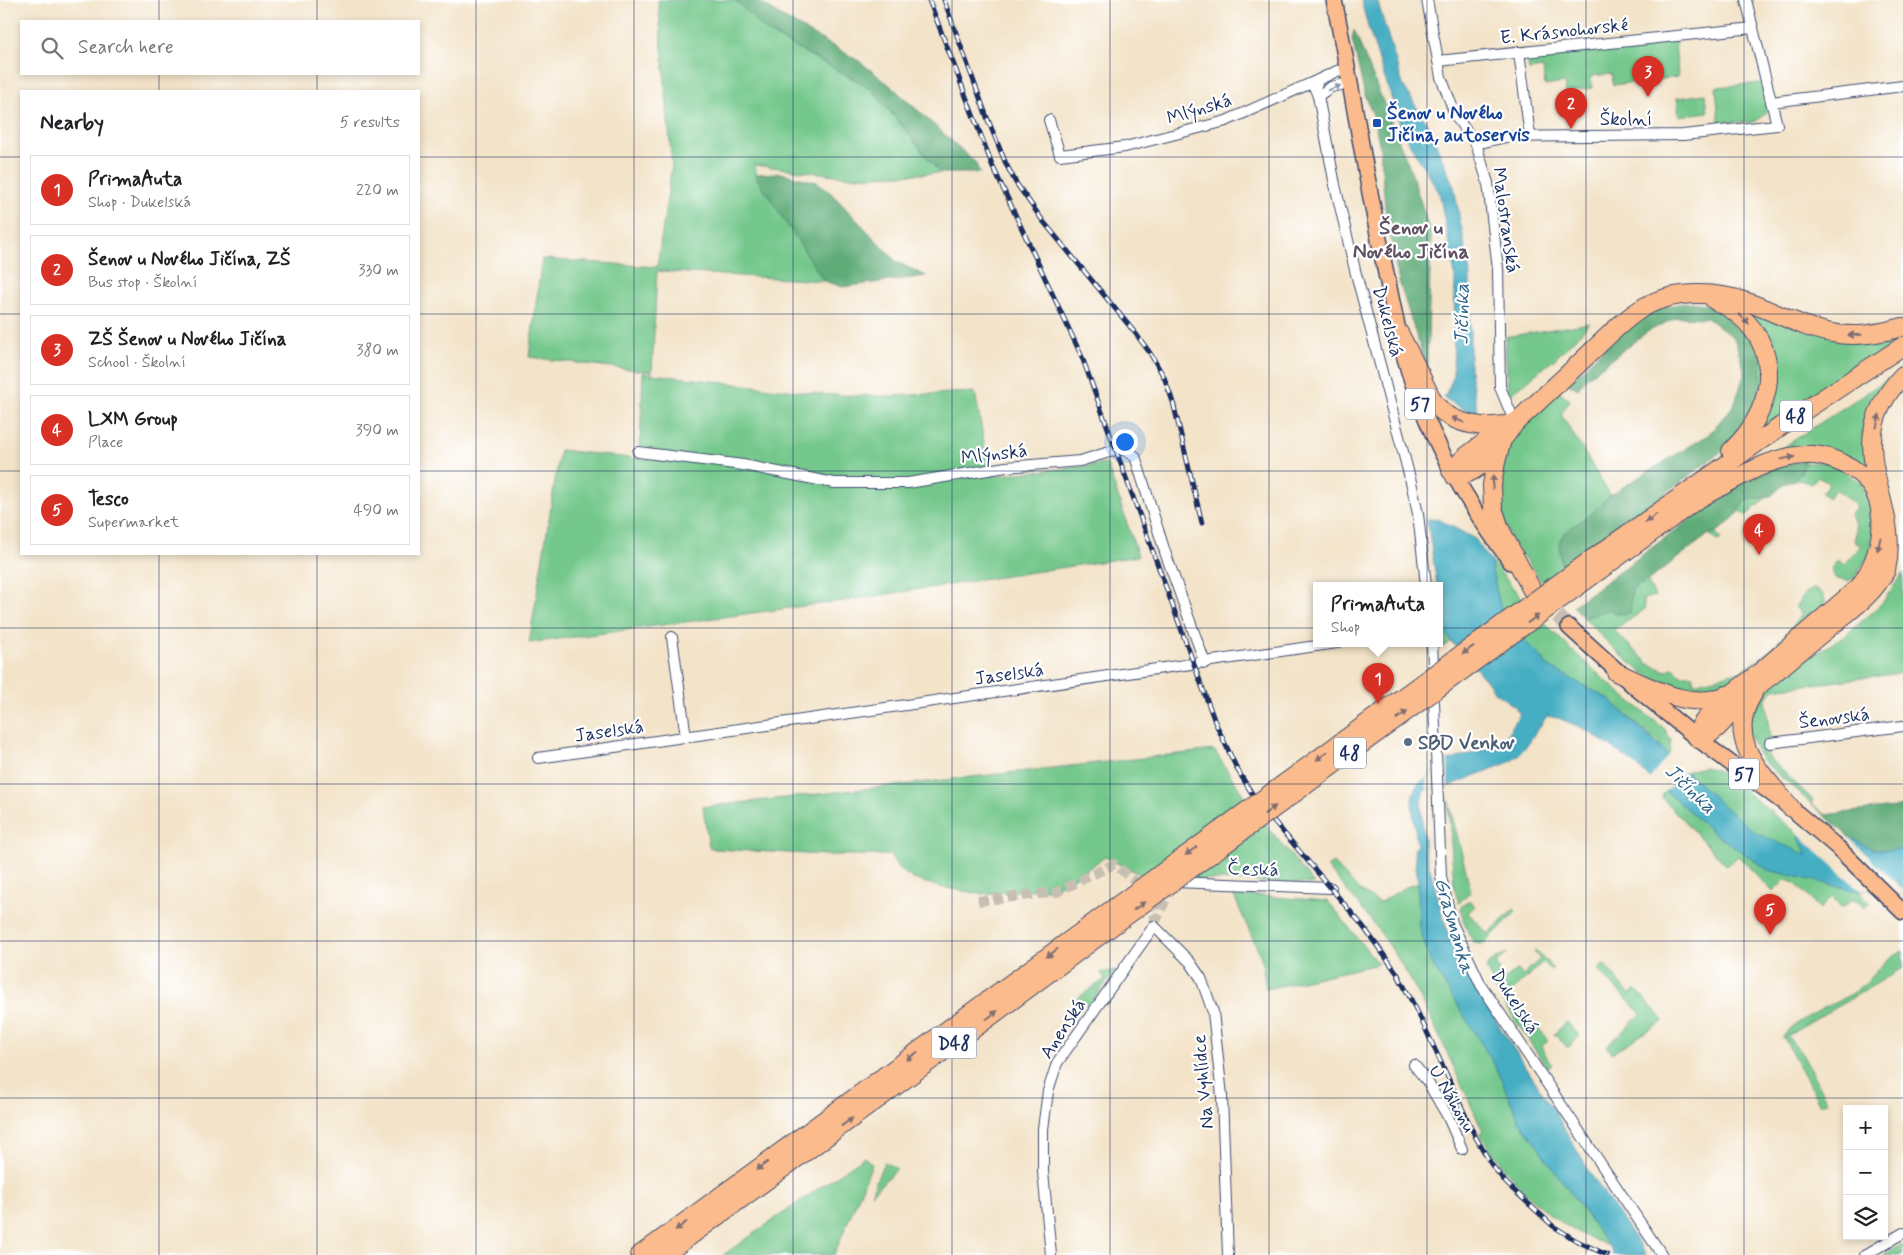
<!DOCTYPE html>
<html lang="en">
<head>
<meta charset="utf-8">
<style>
	body { margin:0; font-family:Mynerve,sans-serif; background:#f6f6f6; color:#202124 }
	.controls { position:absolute; right:15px; bottom:15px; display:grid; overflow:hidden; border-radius:0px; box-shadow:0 2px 8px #0003 }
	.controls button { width:45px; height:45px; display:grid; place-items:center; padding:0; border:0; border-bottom:1px solid #e0e0e0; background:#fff; color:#202124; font:25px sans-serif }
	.you { position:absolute; left:1124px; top:441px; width:18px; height:18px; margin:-12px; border:4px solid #fff; border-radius:50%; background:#1a73e8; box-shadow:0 0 0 8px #1a73e833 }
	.badge { display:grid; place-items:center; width:32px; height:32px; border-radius:50%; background:#d93025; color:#fff; font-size:16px; font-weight:700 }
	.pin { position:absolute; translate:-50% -41px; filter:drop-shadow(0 1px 2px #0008) }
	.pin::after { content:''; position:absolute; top:26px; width:18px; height:15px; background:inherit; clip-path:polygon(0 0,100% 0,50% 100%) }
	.popup { position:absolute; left:1313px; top:582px; width:130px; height:65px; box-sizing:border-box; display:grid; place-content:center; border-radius:0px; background:#fff; filter:drop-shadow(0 1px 4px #0005); font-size:16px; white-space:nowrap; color:#757577 }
	.popup b { font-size:19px; color:#202124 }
	.popup::after { content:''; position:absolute; left:50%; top:100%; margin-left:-10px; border:10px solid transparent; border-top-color:#fff }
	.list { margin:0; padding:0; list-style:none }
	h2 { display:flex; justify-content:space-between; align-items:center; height:65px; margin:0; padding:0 20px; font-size:21px }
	h2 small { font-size:16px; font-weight:400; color:#757577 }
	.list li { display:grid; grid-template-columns:32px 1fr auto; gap:15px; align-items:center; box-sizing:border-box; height:70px; margin:0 10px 10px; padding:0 10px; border:1px solid #e0e0e0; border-radius:0px }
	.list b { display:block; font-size:19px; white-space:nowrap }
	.list p { margin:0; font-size:16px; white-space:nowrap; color:#757577 }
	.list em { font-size:16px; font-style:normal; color:#757577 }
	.icon { flex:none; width:28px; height:28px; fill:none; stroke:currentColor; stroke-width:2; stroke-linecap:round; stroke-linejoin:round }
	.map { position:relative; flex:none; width:1903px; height:1255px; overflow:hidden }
	.search { position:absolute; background:#fff; box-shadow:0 2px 8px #0003; left:20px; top:20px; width:400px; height:55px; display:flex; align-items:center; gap:12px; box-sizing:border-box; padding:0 18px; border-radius:0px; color:#757577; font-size:19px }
	.panel { position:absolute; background:#fff; box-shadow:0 2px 8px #0003; left:20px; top:90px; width:400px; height:465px; border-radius:0px }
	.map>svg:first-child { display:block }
	.green { fill:#74c88c; stroke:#487c75 }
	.forest { fill:#5fac78; stroke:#3d6e6b }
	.water { fill:#44aec3; stroke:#306e90 }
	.pier { fill:#f3e3c8 }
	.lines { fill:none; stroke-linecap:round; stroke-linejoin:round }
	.street-tunnel { stroke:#c8bfb3; stroke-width:10; stroke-dasharray:10 5; stroke-linecap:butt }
	.primary-tunnel { stroke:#c8bfb3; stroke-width:15; stroke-dasharray:15 8; stroke-linecap:butt }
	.street-casing { stroke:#3b4a6e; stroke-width:12 }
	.primary-casing { stroke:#3b4a6e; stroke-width:18 }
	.highway-casing { stroke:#3b4a6e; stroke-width:20 }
	.street { stroke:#fff; stroke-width:10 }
	.primary { stroke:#fbbb8d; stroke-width:15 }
	.highway { stroke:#fbbb8d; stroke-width:18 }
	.rail-casing { stroke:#1b2f5e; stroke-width:5 }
	.rail { stroke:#fff; stroke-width:3; stroke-dasharray:9; stroke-linecap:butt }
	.highway-bridge-casing { stroke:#3b4a6e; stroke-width:20; stroke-linecap:butt }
	.highway-bridge { stroke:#fbbb8d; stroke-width:18 }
	.oneway { fill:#8d97ae }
	.oneway2 { fill:#806e73 }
	.grid { fill:none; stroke:#1b2f5e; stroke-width:1; stroke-opacity:0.55 }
	.transit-dot { fill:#1a4fb4; stroke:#fff; stroke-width:2 }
	.service-dot { fill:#5c6f8a; stroke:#fff; stroke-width:2 }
	.labels { text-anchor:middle; stroke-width:4.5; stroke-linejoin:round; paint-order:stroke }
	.shield { fill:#fff; stroke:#5f6d8e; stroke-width:1 }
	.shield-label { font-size:18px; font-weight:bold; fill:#1b2f5e }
	.street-label { font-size:19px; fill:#1b2f5e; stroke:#fff }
	.transit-label { font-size:19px; font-weight:bold; fill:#164399; stroke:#fff; text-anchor:start }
	.service-label { font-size:19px; font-weight:bold; fill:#4e5e75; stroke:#fff; text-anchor:start }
	.water-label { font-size:20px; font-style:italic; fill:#2b6286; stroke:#fff }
	.quarter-label { font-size:21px; font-weight:bold; fill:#605264; stroke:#fff }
</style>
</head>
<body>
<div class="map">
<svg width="1903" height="1255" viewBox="0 0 1903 1255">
	<rect width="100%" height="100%" fill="#fff"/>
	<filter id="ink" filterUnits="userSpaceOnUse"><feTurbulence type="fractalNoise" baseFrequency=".02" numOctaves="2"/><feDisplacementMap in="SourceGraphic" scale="10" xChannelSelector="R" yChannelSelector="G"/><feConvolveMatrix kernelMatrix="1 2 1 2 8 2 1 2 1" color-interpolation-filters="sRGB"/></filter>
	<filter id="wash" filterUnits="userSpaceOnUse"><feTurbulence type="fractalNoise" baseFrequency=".0096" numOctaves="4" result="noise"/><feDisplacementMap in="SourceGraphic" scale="20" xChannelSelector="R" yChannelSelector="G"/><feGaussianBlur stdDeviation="1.12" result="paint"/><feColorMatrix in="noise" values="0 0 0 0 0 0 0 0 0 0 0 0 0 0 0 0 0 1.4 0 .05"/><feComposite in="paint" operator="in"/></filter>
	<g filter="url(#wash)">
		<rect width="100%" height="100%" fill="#f3e3c8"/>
		<g class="green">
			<polygon points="658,0 735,0 767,32 872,89 940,173 851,177 755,165 757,178 824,281 657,271 652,372 529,357 542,259 657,267 672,165"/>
			<polygon points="1675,41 1678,77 1613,85 1612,74 1591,76 1592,88 1566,92 1564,83 1545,86 1543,68 1529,70 1527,57"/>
			<polygon points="1761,83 1768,111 1755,122 1719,122 1716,87"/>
			<polygon points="1706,94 1708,112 1679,116 1677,98"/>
			<polygon points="1744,305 1809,332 1903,332 1903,338 1760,432 1756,432 1741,309"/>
			<polygon points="1590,323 1555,359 1508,396 1505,337"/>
			<polygon points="643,373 830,395 888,396 975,392 990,476 1107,464 1138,556 842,601 529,643 560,450 648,460 649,449 640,448"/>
			<polygon points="1889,378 1893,378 1877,405 1879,481 1857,466 1779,454 1779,450"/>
			<polygon points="1559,391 1570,400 1561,414 1610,495 1592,513 1564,569 1544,584 1510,539 1497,493 1507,449 1531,419"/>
			<path d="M1829 462 1861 482 1874 509 1871 552 1854 578 1848 581 1836 579C1831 571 1832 567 1837 560L1844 565 1861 546 1854 540C1858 530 1856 524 1850 516L1857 507 1836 489 1828 498 1822 493 1829 484 1818 476 1811 484C1805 481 1798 479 1791 481 1778 484 1757 507 1746 516L1741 511 1716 533 1721 539 1717 541 1709 534 1647 581 1655 596 1643 599 1645 609 1614 631 1649 664 1666 671 1674 667 1680 675H1692L1694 683C1708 679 1722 677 1736 672 1765 661 1783 637 1802 614L1796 608V606L1806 592 1815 589C1826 593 1827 603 1823 613L1727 686C1659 708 1615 649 1573 606L1695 516 1781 464Z"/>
			<path d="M1491 560C1542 628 1599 677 1665 729L1671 740 1669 756 1658 743 1610 700 1546 665 1543 659 1503 619 1490 561Z"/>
			<polygon points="1903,573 1903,673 1773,689 1766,700 1771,750 1767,751 1767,756 1813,800 1811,803 1826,815 1824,815 1761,759 1748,733 1748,727 1759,696 1781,673 1845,636 1882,603"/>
			<polygon points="1441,629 1457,647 1451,642 1442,648"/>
			<polygon points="1214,750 1250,805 1314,884 1191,879 1143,876 1105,857 1082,873 1054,888 981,894 940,887 913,879 899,869 890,855 826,855 715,849 709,847 703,807"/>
			<path d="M1704 767 1714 769 1725 775 1797 833 1808 856C1791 850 1773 843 1757 834 1734 820 1707 791 1687 771Z"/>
			<polygon points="1666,791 1714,833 1768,870 1861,891 1860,893 1870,903 1864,908 1857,901 1852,900 1842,908 1832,897 1820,909 1795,883 1785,880 1773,892 1738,856 1727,866 1662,798 1663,794"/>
			<polygon points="1448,799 1471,891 1459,903 1454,887"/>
			<path d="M1333 863 1360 891 1380 903 1403 888 1418 883 1419 926 1494 1064 1520 1122 1609 1246C1598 1242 1587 1237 1577 1232 1534 1209 1505 1172 1479 1133L1483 1131C1457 1076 1434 1019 1403 967 1382 931 1354 899 1327 867Z"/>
			<polygon points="1233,894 1328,901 1378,964 1266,989 1261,957"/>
			<polygon points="1469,900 1475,906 1468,913 1488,934 1514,909 1516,912 1483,945 1473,942 1467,930 1460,908"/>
			<polygon points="1536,951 1553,968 1551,970 1543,962 1507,996 1549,1040 1541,1047 1552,1065 1547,1068 1498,994 1486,968 1489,963 1507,953 1496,964 1500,970 1499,973 1505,980 1517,969 1523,975 1540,959 1534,952"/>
			<path d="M1903 951V968L1787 1036 1802 1054 1827 1101 1820 1105 1784 1038H1782C1797 1016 1838 1005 1859 988 1874 977 1885 956 1903 951Z"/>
			<polygon points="1604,964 1630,995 1636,989 1664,1021 1612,1053 1606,1047 1641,1014 1598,970"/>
			<path d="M1116 970C1107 983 1097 993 1089 1006L1080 1000 1078 1004 1072 1002 1105 979 1101 973Z"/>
			<polygon points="1567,1022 1580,1036 1568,1048 1554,1034"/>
			<polygon points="864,1157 872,1164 834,1255 723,1255"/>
			<polygon points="884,1162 897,1169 871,1194"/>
			<polygon points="1903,1244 1902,1255 1883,1255"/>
		</g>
		<g class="forest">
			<polygon points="735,0 757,0 779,15 859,61 891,86 975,162 980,173 940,173 872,89 767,32"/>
			<polygon points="1354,30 1411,171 1431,235 1427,370 1398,278 1385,207 1380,149 1374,118 1364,92 1352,39"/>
			<polygon points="780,173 817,182 831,193 897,262 926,276 843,287 824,281 757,178 756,174"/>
			<path d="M1692 302 1715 306 1735 317 1762 354 1760 403 1733 443 1564 569 1561 562 1559 542 1565 532 1592 513 1610 495 1708 435 1734 405 1745 372 1734 338 1707 318 1677 317 1647 332 1585 379 1578 389 1568 383C1593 359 1618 332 1647 314 1661 306 1677 304 1692 302Z"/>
			<path d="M1806 460 1800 475 1782 486 1771 496 1744 501C1740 513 1722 533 1709 534L1647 581 1632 589 1630 613 1618 614 1609 609 1585 618 1573 606 1695 516 1744 482 1769 469Z"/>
			<polygon points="1903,806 1903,850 1873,849 1849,837 1824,815"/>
		</g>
		<g class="water">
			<polygon points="1361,0 1377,0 1403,85 1429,127 1454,187 1470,274 1470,373 1479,418 1444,398 1453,378 1455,275 1439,192 1403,133 1368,27"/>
			<polygon points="1427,519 1438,519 1475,539 1490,561 1503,619 1543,659 1546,665 1610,700 1719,802 1756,833 1807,855 1797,833 1849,837 1873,849 1903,850 1903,895 1865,889 1863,892 1768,870 1714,833 1631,761 1585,729 1558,718 1547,716 1524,749 1512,761 1447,787 1427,789 1423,792 1421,805 1425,851 1447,930 1463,970 1553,1109 1590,1173 1646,1255 1612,1255 1612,1251 1520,1122 1494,1064 1430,961 1419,926 1418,883 1414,848 1417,846 1412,803 1413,793 1418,784 1426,779 1448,761 1503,743 1520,713 1516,710 1517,708 1494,692 1491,686 1441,629 1439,585 1437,585"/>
		</g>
		<g class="pier">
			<polygon points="1670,753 1689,770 1683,773 1664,793 1649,780"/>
			<polygon points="1448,761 1448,787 1427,789 1426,779"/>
			<polygon points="1797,830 1821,835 1846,835 1903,890 1903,895 1865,889 1863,892 1861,891 1795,831"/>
		</g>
	</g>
	<g filter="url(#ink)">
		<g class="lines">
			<g class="street-tunnel">
				<polyline points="978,901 1057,892 1114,864 1135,881 1154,906 1154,926"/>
				<polyline points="1155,923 1172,886"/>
			</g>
			<polyline class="primary-tunnel" points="1541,600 1569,627"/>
			<defs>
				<g id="street">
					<polyline points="1427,0 1441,77 1456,117 1476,144 1488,183 1498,269 1500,387 1515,423"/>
					<polyline points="1519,52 1530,136"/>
					<polyline points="1438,61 1753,28"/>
					<polyline points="1347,69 1337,71 1318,80 1315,89 1318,96 1335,185 1355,270 1411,482 1418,514 1426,585"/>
					<polyline points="1318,96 1331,87 1350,83"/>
					<polyline points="1771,102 1903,86"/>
					<polyline points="1049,120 1060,155 1125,147 1226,121 1318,80"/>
					<polyline points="1476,144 1506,137 1683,135 1777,125 1746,0"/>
					<polyline points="638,452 743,465 834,483 908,483 1006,467 1080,461 1116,450 1124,450 1135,456 1165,552 1205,663"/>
					<polyline points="672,637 686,737"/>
					<polyline points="1432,643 1433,664"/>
					<polyline points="1434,702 1441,877 1452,923 1481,985 1662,1255"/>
					<polyline points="1770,743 1903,726"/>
					<polyline points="538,758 1337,643"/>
					<polyline points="1174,882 1331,888"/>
					<polyline points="1414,1065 1427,1081 1448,1117 1462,1149"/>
					<polyline points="1051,1255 1043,1172 1043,1129 1048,1091 1057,1063 1154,926 1190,962 1201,978 1213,1012 1222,1096 1228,1255"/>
					<polyline points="1865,1255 1903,1233"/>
				</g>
				<g id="primary">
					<path d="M1334 0C1353 92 1367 186 1387 278 1395 316 1402 355 1416 392 1438 454 1472 510 1511 562"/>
					<polyline points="1569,627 1636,688 1698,739 1791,808 1837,847 1903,912"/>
				</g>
				<g id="highway">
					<path d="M1714 300C1783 331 1783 402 1731 451"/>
					<path d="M1399 333C1408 350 1417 367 1425 385 1429 392 1431 399 1436 405 1453 426 1490 430 1515 423"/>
					<polyline points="1451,471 1464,458 1506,426"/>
					<path d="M1455 477C1478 472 1484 463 1499 445"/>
					<path d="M1696 500C1730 483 1766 457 1805 455 1819 454 1830 458 1842 463 1895 486 1888 548 1859 587L1759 673 1716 706 1701 725 1698 739C1716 735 1728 715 1740 702 1750 692 1761 683 1772 675 1791 659 1811 642 1831 626 1851 610 1874 594 1886 570 1903 499 1835 448 1903 375"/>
					<polyline points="1592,559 1781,426 1903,346"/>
					<polyline points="1600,570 1706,493"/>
					<path d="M1533 592 1500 529 1493 508 1492 485 1496 462 1502 440 1515 423C1540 400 1565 377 1590 353 1607 337 1624 319 1644 307 1673 290 1716 291 1747 302 1776 312 1802 328 1832 333 1856 338 1880 333 1903 327"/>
					<path d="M1616 672C1648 686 1691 712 1726 695"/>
					<path d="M1753 694C1723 741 1763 774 1791 808"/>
					<polyline points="640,1255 1092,924"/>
					<polyline points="664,1255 941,1053 1100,935"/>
				</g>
			</defs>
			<use href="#street" class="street-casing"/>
			<use href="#primary" class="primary-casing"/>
			<use href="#highway" class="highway-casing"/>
			<use href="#street" class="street"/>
			<use href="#primary" class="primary"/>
			<use href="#highway" class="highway"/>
			<defs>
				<g id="rail">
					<polyline points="929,0 993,167 1082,357 1215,722 1237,769 1253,795"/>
					<polyline points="944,0 988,120 1006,164 1016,183 1043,221 1136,334 1150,353 1164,377 1173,402 1202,523"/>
					<polyline points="1273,820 1362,925 1397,973 1419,1015 1475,1136 1491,1164 1507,1184 1553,1226 1577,1241 1607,1255"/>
				</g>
			</defs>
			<use href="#rail" class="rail-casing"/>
			<use href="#rail" class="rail"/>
			<defs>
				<g id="highway-bridge">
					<polyline points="1092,924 1592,559"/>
					<polyline points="1100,935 1600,570"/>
				</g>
			</defs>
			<use href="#highway-bridge" class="highway-bridge-casing"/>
			<use href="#highway-bridge" class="highway-bridge"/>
		</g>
		<defs><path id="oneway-solid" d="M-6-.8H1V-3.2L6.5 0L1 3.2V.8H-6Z" transform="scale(1.25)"/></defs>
		<use class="oneway" href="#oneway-solid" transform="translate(1334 88) rotate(-21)"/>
		<g class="oneway2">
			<use href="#oneway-solid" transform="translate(1744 319) rotate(44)"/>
			<use href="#oneway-solid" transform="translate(1855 335) rotate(179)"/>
			<use href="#oneway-solid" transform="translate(1458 420) rotate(-158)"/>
			<use href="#oneway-solid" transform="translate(1878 421) rotate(-77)"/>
			<use href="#oneway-solid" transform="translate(1788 458) rotate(-11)"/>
			<use href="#oneway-solid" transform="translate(1493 482) rotate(-85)"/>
			<use href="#oneway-solid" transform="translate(1651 518) rotate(144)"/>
			<use href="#oneway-solid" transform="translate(1879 544) rotate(103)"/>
			<use href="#oneway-solid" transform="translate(1533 619) rotate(-36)"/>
			<use href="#oneway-solid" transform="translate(1468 650) rotate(144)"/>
			<use href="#oneway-solid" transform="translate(1402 715) rotate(-36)"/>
			<use href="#oneway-solid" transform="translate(1322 756) rotate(144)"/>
			<use href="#oneway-solid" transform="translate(1270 810) rotate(-36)"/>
			<use href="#oneway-solid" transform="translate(1191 851) rotate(144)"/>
			<use href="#oneway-solid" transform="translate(1139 906) rotate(-36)"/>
			<use href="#oneway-solid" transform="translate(1052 953) rotate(144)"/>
			<use href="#oneway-solid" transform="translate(992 1015) rotate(-37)"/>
			<use href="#oneway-solid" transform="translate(912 1056) rotate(144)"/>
			<use href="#oneway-solid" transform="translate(847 1122) rotate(-36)"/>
			<use href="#oneway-solid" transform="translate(762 1166) rotate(144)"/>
			<use href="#oneway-solid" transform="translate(681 1226) rotate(144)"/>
		</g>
	</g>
	<path class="grid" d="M159 0V21M317 0V21M476 0V1255M634 0V1255M793 0V1255M952 0V1255M1110 0V1255M1269 0V1255M1427 0V1255M1586 0V1255M1744 0V1255M159 74V91M317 74V91M0 157H21M419 157H1903M0 314H21M419 314H1903M0 471H21M419 471H1903M159 554V1255M317 554V1255M0 628H1903M0 784H1903M0 941H1903M0 1098H1903"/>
	<rect class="transit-dot" x="1372" y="118" width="10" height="10" rx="2.5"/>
	<circle class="service-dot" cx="1408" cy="742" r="5"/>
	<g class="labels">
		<g class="shield">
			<rect x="1405" y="388.5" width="30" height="31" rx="4"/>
			<rect x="1780" y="400.5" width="32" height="31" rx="4"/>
			<rect x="1334" y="737.5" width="32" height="31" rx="4"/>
			<rect x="1729" y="758.5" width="30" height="31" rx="4"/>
			<rect x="931.5" y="1027.5" width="45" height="31" rx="4"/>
		</g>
		<g class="shield-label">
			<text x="1420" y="410">57</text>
			<text x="1796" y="422">48</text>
			<text x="1350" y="759">48</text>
			<text x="1744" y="780">57</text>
			<text x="954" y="1049">D48</text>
		</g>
		<g class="street-label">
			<text transform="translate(1564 30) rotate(-6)" y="7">E. Krásnohorské</text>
			<text transform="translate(1199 108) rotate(-17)" y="7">Mlýnská</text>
			<text x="1626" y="125">Školní</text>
			<text transform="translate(1507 220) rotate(82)" y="7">Malostranská</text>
			<text transform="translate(1389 321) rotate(75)" y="7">Dukelská</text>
			<text transform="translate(994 453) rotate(-7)" y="7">Mlýnská</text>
			<text transform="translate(1009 673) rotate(-8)" y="7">Jaselská</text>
			<text transform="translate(1834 717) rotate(-7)" y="7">Šenovská</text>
			<text transform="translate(609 730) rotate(-8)" y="7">Jaselská</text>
			<text transform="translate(1253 868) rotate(2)" y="7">Česká</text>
			<text transform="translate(1516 1001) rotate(57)" y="7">Dukelská</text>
			<text transform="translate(1062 1028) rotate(-57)" y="7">Anenská</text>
			<text transform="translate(1202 1082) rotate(-95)" y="7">Na Vyhlídce</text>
			<text transform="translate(1453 1098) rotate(60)" y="7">U Náhonu</text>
		</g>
		<g class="transit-label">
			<text x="1387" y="119">Šenov u Nového<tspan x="1387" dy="22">Jičína, autoservis</tspan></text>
		</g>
		<g class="service-label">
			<text x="1418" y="749">SBD Venkov</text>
		</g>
		<g class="water-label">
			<text transform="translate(1461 314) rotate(-89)" y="7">Jičínka</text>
			<text transform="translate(1691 788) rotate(44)" y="7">Jičínka</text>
			<text transform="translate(1455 925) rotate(74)" y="7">Grasmanka</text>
		</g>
		<g class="quarter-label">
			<text x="1411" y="234">Šenov u<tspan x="1411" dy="24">Nového Jičína</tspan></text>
		</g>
	</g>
</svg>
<div class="controls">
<button>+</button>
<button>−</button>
<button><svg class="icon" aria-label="layers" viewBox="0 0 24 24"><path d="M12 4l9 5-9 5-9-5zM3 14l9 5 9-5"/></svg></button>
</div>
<div class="you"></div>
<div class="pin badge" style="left:1378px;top:704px">1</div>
<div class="popup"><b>PrimaAuta</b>Shop</div>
<div class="pin badge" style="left:1571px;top:129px">2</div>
<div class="pin badge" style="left:1648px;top:97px">3</div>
<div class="pin badge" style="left:1759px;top:555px">4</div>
<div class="pin badge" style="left:1770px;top:935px">5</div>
<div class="search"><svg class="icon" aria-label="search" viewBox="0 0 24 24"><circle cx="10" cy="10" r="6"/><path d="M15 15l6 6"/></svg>Search here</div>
<section class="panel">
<h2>Nearby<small>5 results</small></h2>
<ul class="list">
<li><span class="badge">1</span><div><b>PrimaAuta</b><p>Shop · Dukelská</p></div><em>220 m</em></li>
<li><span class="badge">2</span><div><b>Šenov u Nového Jičína, ZŠ</b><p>Bus stop · Školní</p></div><em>330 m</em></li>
<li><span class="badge">3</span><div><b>ZŠ Šenov u Nového Jičína</b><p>School · Školní</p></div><em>380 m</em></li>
<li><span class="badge">4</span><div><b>LXM Group</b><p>Place</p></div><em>390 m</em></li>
<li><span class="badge">5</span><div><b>Tesco</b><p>Supermarket</p></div><em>490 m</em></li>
</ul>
</section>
</div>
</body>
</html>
